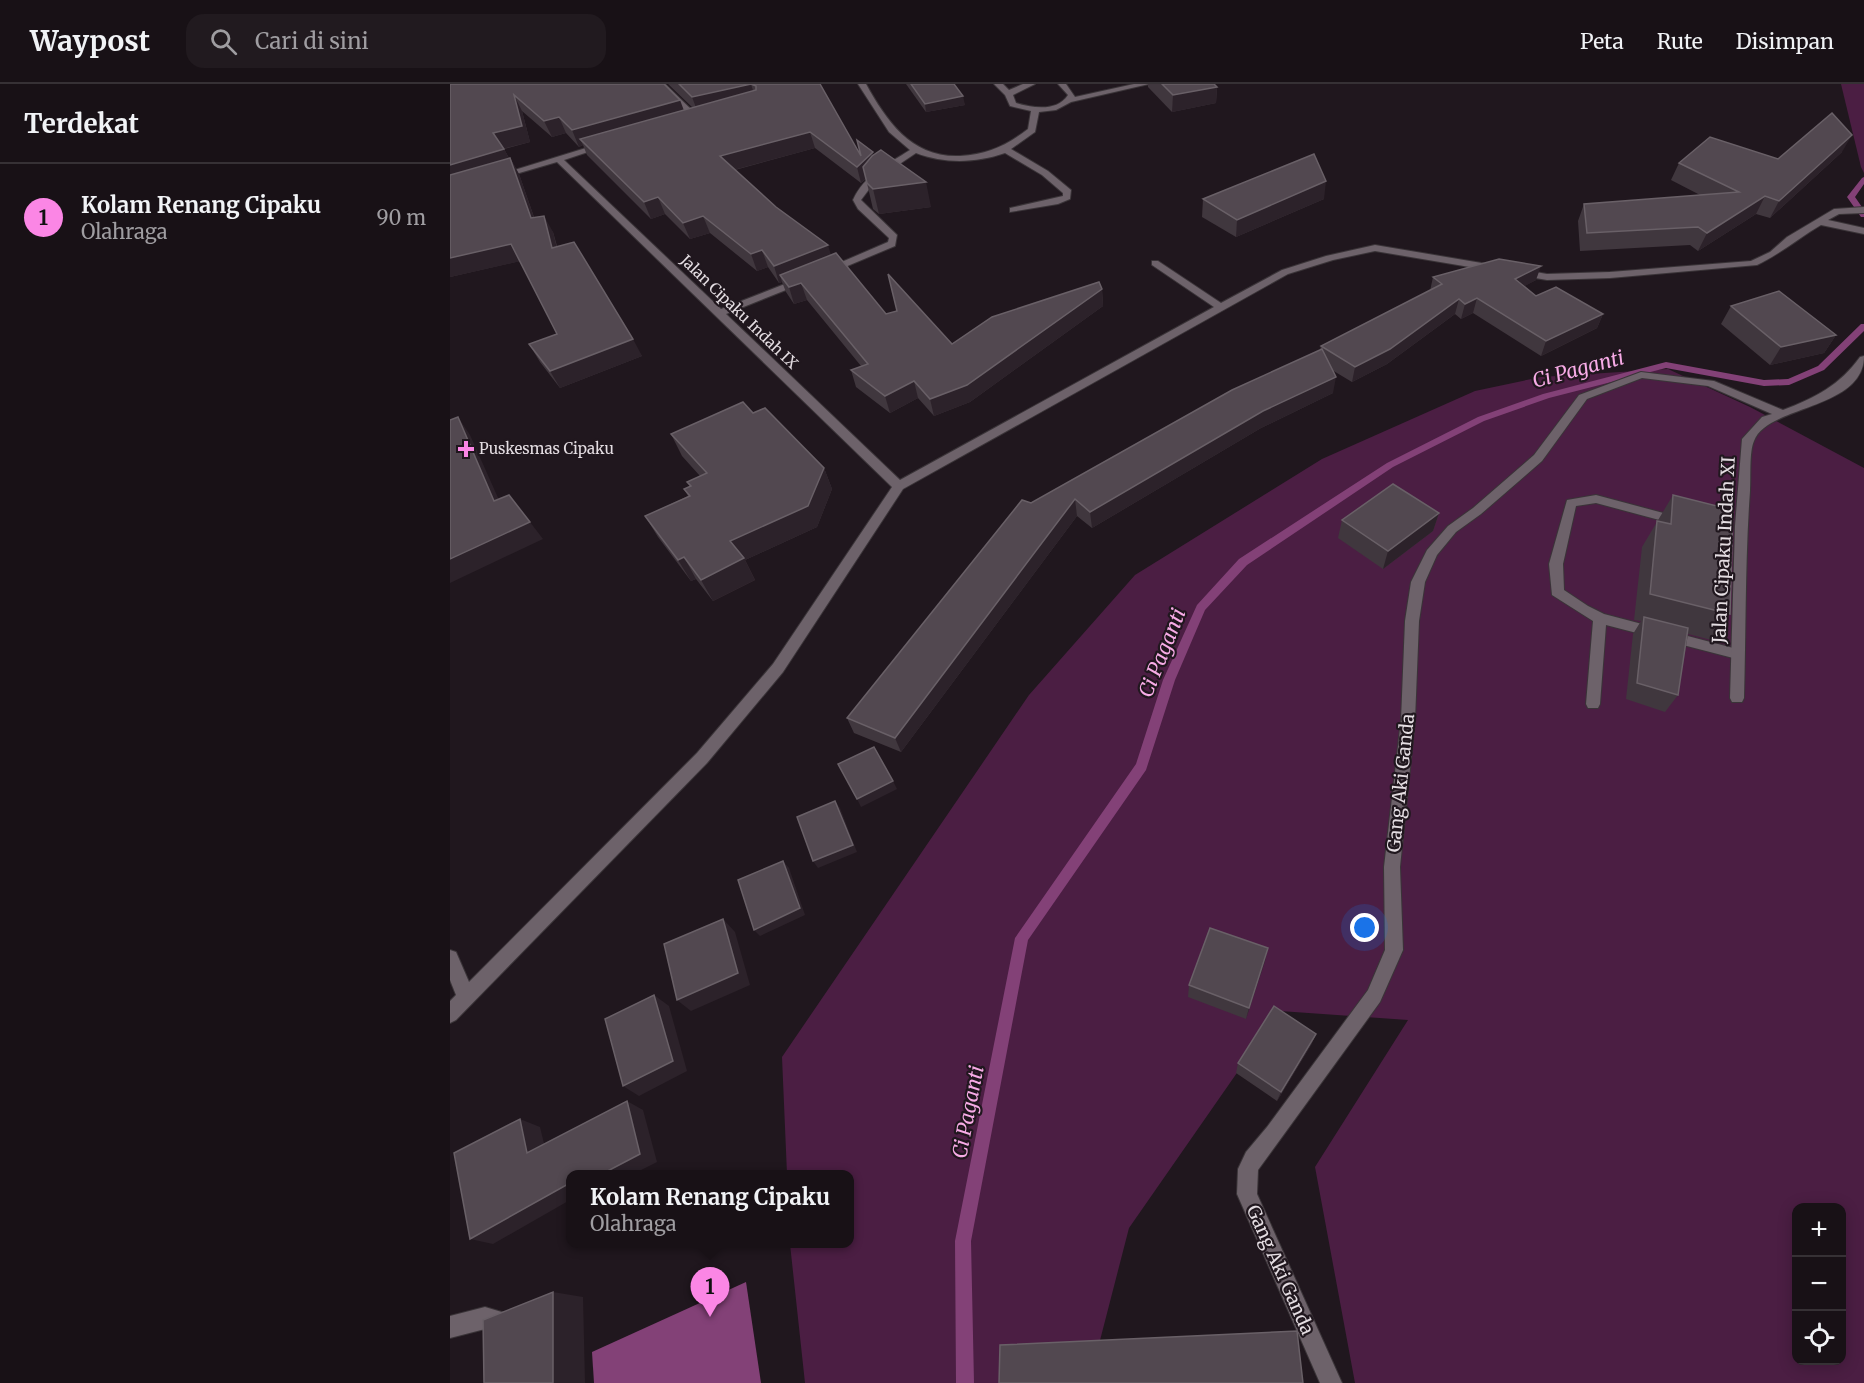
<!DOCTYPE html>
<html lang="id">
<head>
<meta charset="utf-8">
<style>
	body { margin:0; font-family:Merriweather,serif; background:#211a1f; color:#f1f3f6 }
	.controls { position:absolute; right:18px; bottom:18px; display:grid; overflow:hidden; border-radius:12px; box-shadow:0 3px 15px #0003 }
	.controls button { width:54px; height:54px; display:grid; place-items:center; padding:0; border:0; border-bottom:2px solid #363135; background:#181116; color:#f1f3f6; font:30px sans-serif }
	.you { position:absolute; left:915px; top:844px; width:21px; height:21px; margin:-15px; border:4px solid #fff; border-radius:50%; background:#1a73e8; box-shadow:0 0 0 9px #1a73e833 }
	.badge { display:grid; place-items:center; width:39px; height:39px; border-radius:50%; background:#fb86e5; color:#111; font-size:20px; font-weight:700 }
	.pin { position:absolute; translate:-50% -50px; filter:drop-shadow(0 2px 3px #0008) }
	.pin::after { content:''; position:absolute; top:32px; width:21px; height:18px; background:inherit; clip-path:polygon(0 0,100% 0,50% 100%) }
	.popup { position:absolute; left:116px; top:1086px; width:288px; height:78px; box-sizing:border-box; display:grid; place-content:center; border-radius:12px; background:#181116; filter:drop-shadow(0 2px 4px #0005); font-size:20px; white-space:nowrap; color:#9f9da1 }
	.popup b { font-size:22px; color:#f1f3f6 }
	.popup::after { content:''; position:absolute; left:50%; top:100%; margin-left:-12px; border:12px solid transparent; border-top-color:#181116 }
	.list { margin:0; padding:0; list-style:none }
	h2 { display:flex; justify-content:space-between; align-items:center; height:78px; margin:0; padding:0 24px; font-size:26px }
	h2 small { font-size:20px; font-weight:400; color:#9f9da1 }
	.list li { display:grid; grid-template-columns:39px 1fr auto; gap:18px; align-items:center; box-sizing:border-box; height:108px; padding:0 24px; border-top:2px solid #363135 }
	.list b { display:block; font-size:22px; white-space:nowrap }
	.list p { margin:0; font-size:20px; white-space:nowrap; color:#9f9da1 }
	.list em { font-size:20px; font-style:normal; color:#9f9da1 }
	.icon { flex:none; width:33px; height:33px; fill:none; stroke:currentColor; stroke-width:2; stroke-linecap:round; stroke-linejoin:round }
	.map { position:relative; flex:none; width:1414px; height:1299px; overflow:hidden }
	header { display:flex; align-items:center; gap:36px; box-sizing:border-box; height:84px; padding:0 30px; background:#181116; border-bottom:2px solid #363135 }
	header strong { font-size:28px }
	nav { display:flex; gap:33px; margin-inline-start:auto; font-size:21px }
	.search { width:420px; height:54px; background:#211a1f; display:flex; align-items:center; gap:15px; box-sizing:border-box; padding:0 21px; border-radius:18px; color:#9f9da1; font-size:22px }
	main { display:flex }
	aside { flex:1; background:#181116 }
	.map>svg:first-child { display:block }
	.green { fill:#4b1e43; fill-rule:evenodd }
	.water { fill:#834177 }
	.lines { fill:none; stroke-linecap:round; stroke-linejoin:round }
	.stream { fill:#834177; fill-rule:evenodd }
	.lane-casing { stroke:#3a3438; stroke-width:2 }
	.street-casing { stroke:#3a3438; stroke-width:2 }
	.lane { fill:#6d626a; fill-rule:evenodd }
	.street { fill:#6d626a; fill-rule:evenodd }
	.wall { fill:#40373e }
	.shaded-wall { fill:#2c222a }
	.building { fill:#524850; stroke:#696067; stroke-width:1.5 }
	.poi-dot { fill:#fb86e5; stroke:#20171e; stroke-width:2 }
	.labels { text-anchor:middle; stroke-width:4.5; stroke-linejoin:round; paint-order:stroke }
	.far-street-label { font-size:15px; fill:#e4dde2; stroke:#20171e }
	.far-poi-label { font-size:15px; fill:#e4dde2; stroke:#20171e; text-anchor:start }
	.street-label { font-size:18px; fill:#e4dde2; stroke:#20171e }
	.water-label { font-size:20px; font-style:italic; fill:#f7abe6; stroke:#20171e }
</style>
</head>
<body>
<header>
<strong>Waypost</strong>
<div class="search"><svg class="icon" aria-label="search" viewBox="0 0 24 24"><circle cx="10" cy="10" r="6"/><path d="M15 15l6 6"/></svg>Cari di sini</div>
<nav><a>Peta</a><a>Rute</a><a>Disimpan</a></nav>
</header>
<main>
<aside>
<h2>Terdekat<small></small></h2>
<ul class="list">
<li><span class="badge">1</span><div><b>Kolam Renang Cipaku</b><p>Olahraga</p></div><em>90 m</em></li>
</ul>
</aside>
<div class="map">
<svg width="1414" height="1299" viewBox="0 0 1414 1299">
	<rect width="100%" height="100%" fill="#20171e"/>
	<g class="green">
		<polygon points="1391,0 1414,0 1414,89 1411,83"/>
		<path d="M1218 285 1300 323 1414 384V1299H905L865 1083 958 936 830 927 679 1144 639 1299H355L340 1160H400V1090H337L332 973 579 611 685 491 872 375 1025 307 1091 293ZM1346 1124H1392V1276H1346Z"/>
	</g>
	<polygon class="water" points="296,1198 311,1299 144,1299 142,1268"/>
	<g class="lines">
		<g class="stream">
			<polygon points="1414,93 1414,100 1405,113 1414,126 1414,133 1411,133 1397,113 1412,94"/>
			<polygon points="1411,240 1414,240 1414,247 1374,286 1339,301 1314,302 1216,284 1099,314 1034,337 943,383 797,481 755,526 725,596 696,686 578,856 521,1157 524,1299 506,1299 505,1157 565,854 686,680 713,596 747,521 789,475 937,379 1028,333 1093,310 1216,278 1314,296 1338,295 1368,282"/>
		</g>
		<defs>
			<polygon id="lane" points="1146,411 1232,434 1234,437 1228,441 1146,419 1126,422 1113,480 1114,506 1138,522 1154,530 1287,565 1292,566 1294,570 1292,574 1287,575 1156,541 1150,620 1148,624 1138,624 1136,620 1143,537 1102,511 1099,480 1117,416"/>
			<g id="street">
				<polygon points="207,0 215,0 248,32 248,36 242,36"/>
				<path d="M408 0H416C437 38 462 74 510 72 538 70 556 62 578 45L581 27 560 22 555 11 544 0H553L559 6 573 0H585L563 11 566 19C583 24 607 28 618 11L608 0H616L625 13 684 0H699L621 18 606 26 589 28 585 48 561 65 598 87 621 106 620 115 608 120 560 128V124L613 112V109L592 91 555 69C526 79 495 80 466 69L426 96 411 116 447 151 445 162 376 191 373 190V186L438 158 439 154 408 125 403 116C414 91 438 80 460 66L439 48Z"/>
				<path d="M152 59 159 61 114 76 271 225 350 194H356V198L276 230 450 396 764 223 702 181V177H708L771 219 832 186 876 172 925 161 1097 190 1160 188 1301 177 1320 168 1337 153 1384 125 1414 123V129L1389 130 1378 136 1414 144V150L1371 141C1349 154 1330 170 1307 181L1160 194 1097 196 925 167 883 176 838 190 453 405 333 588 257 679 6 936 0 939V917L6 911 0 896V866L6 868 19 898 247 669 323 580 442 403 107 78 49 95 45 92Z"/>
				<path d="M1414 272C1414 326 1317 321 1304 357 1299 368 1301 394 1300 407 1295 476 1296 545 1294 614L1292 618H1282L1280 614 1285 442 1292 355 1312 333 1322 330 1258 302 1192 294 1137 315 1092 377 1031 430 1006 448 987 471 975 498 969 537 965 636 950 783 953 866 930 918 808 1086 807 1110 892 1299H870L787 1110 788 1085 796 1068 817 1043 918 906 935 866 934 783 951 636 955 537 961 498 977 466 998 442 1023 424 1084 371 1129 311 1191 288 1264 297 1333 326C1365 314 1390 301 1410 273Z"/>
				<polygon points="35,1223 55,1229 62,1244 59,1252 51,1255 35,1245 0,1254 0,1232"/>
			</g>
		</defs>
		<use href="#lane" class="lane-casing"/>
		<use href="#street" class="street-casing"/>
		<use href="#lane" class="lane"/>
		<use href="#street" class="street"/>
	</g>
	<g class="wall">
		<polygon points="0,0 234,26 243,24 218,0 370,0 411,72 424,71 481,123 429,130 423,125 416,95 411,99 365,64 285,86 381,172 436,230 502,260 652,205 653,222 520,318 484,332 468,314 440,329 406,303 401,286 411,282 357,216 344,220 336,208 332,198 329,199 318,183 307,187 260,149 240,155 215,130 201,135 137,71 133,61 129,63 116,49 102,53 72,27 80,58 54,65 59,74 60,74 69,90 84,133 103,148 107,162 192,272 110,304 90,278 79,260 107,250 70,177 0,193"/>
		<polygon points="456,0 504,0 515,21 476,28"/>
		<polygon points="698,0 764,0 767,3 766,19 722,28 698,3"/>
		<polygon points="1392,68 1320,134 1306,130 1248,167 1240,161 1130,167 1128,137 1134,120 1250,111 1221,96 1229,79 1328,75"/>
		<polygon points="753,115 874,115 786,153 752,133"/>
		<polygon points="983,193 1086,196 1074,202 1086,212 1153,230 1147,244 1091,272 1023,229 1011,235 1005,230 937,280 902,298 882,286 883,309 811,344 642,444 627,432 451,668 404,649 397,634 581,419 870,266 871,262 980,207"/>
		<polygon points="1281,222 1386,251 1374,269 1320,281 1271,240"/>
		<polygon points="303,329 374,384 382,405 367,443 295,476 305,496 263,517 246,495 241,497 208,453 195,432 238,412 234,405 240,403 237,398 250,392 232,372 221,350"/>
		<polygon points="1223,411 1280,530 1261,556 1238,550 1228,611 1215,628 1176,615 1183,550 1191,537 1184,536 1192,463"/>
		<polygon points="989,429 983,447 933,485 888,454 892,436"/>
		<polygon points="818,864 796,935 738,913 739,901"/>
		<polygon points="866,950 861,961 827,1017 786,989 788,979"/>
	</g>
	<g class="shaded-wall">
		<polygon points="301,0 306,16 248,29 242,13"/>
		<polygon points="767,3 766,19 722,28 723,11"/>
		<polygon points="64,11 72,27 80,58 52,65 43,49"/>
		<polygon points="513,12 515,21 476,28 475,20"/>
		<polygon points="230,16 236,32 130,55 133,61 129,63 122,46"/>
		<polygon points="109,33 116,49 102,53 94,37"/>
		<polygon points="360,48 365,64 276,88 270,72"/>
		<polygon points="1402,51 1392,68 1320,134 1329,117"/>
		<polygon points="54,65 63,82 0,100 0,81"/>
		<polygon points="423,68 427,84 411,99 407,83"/>
		<polygon points="60,74 69,90 90,151 81,134"/>
		<polygon points="876,97 874,115 786,153 787,136"/>
		<polygon points="476,98 481,123 429,130 423,105"/>
		<polygon points="1315,112 1306,130 1248,167 1257,149"/>
		<polygon points="208,113 215,130 201,135 194,118"/>
		<polygon points="94,132 103,148 111,181 102,164"/>
		<polygon points="253,132 260,149 240,155 233,139"/>
		<polygon points="61,160 71,177 0,193 0,174"/>
		<polygon points="378,161 383,178 330,191 332,198 329,199 324,182"/>
		<polygon points="312,166 318,183 307,187 301,170"/>
		<polygon points="1091,182 1086,196 1060,210 1065,195"/>
		<polygon points="351,199 357,216 344,220 339,203"/>
		<polygon points="652,205 653,222 520,318 484,332 480,315"/>
		<polygon points="1027,214 1023,229 1011,235 1015,220"/>
		<polygon points="1009,215 1005,230 937,280 902,298 905,283"/>
		<polygon points="1153,230 1147,244 1091,272 1096,257"/>
		<polygon points="1386,251 1374,269 1320,281 1331,263"/>
		<polygon points="183,255 192,272 110,304 100,287"/>
		<polygon points="886,293 883,309 811,344 642,444 640,428 813,327"/>
		<polygon points="464,297 468,314 440,329 435,312"/>
		<polygon points="8,333 20,351 57,434 44,417"/>
		<polygon points="374,384 382,405 367,443 295,476 305,496 263,517 251,496 280,457"/>
		<polygon points="625,415 627,432 451,668 445,654"/>
		<polygon points="989,429 983,447 933,485 938,467"/>
		<polygon points="80,438 93,455 0,499 0,475"/>
		<polygon points="234,473 246,495 241,497 228,476"/>
		<polygon points="443,697 447,705 411,723 407,715"/>
		<polygon points="385,717 390,724 407,768 368,784 363,777"/>
		<polygon points="333,777 339,784 355,831 310,852 304,846"/>
		<polygon points="273,835 285,848 300,901 241,927 227,916"/>
		<polygon points="818,864 815,877 796,935 799,924"/>
		<polygon points="204,911 219,922 237,987 189,1012 173,1002"/>
		<polygon points="866,950 861,961 827,1017 831,1008"/>
		<polygon points="177,1017 193,1026 207,1078 183,1090 152,1090"/>
		<polygon points="70,1035 90,1043 98,1076 77,1069"/>
		<polygon points="120,1099 120,1116 43,1160 20,1155"/>
		<polygon points="103,1208 133,1213 135,1299 103,1299"/>
	</g>
	<g class="building">
		<polygon points="0,0 214,0 230,16 122,46 109,33 94,37 64,11 72,42 43,49 54,65 0,81"/>
		<polygon points="229,0 370,0 411,72 407,56 423,68 407,83 360,48 270,72 326,123 378,161 324,182 312,166 301,170 253,132 233,139 208,113 194,118 130,55 306,6 306,2 301,0 242,13"/>
		<polygon points="461,0 504,0 513,12 475,20"/>
		<polygon points="712,0 764,0 767,3 723,11"/>
		<polygon points="1382,29 1402,51 1329,117 1315,112 1257,149 1248,143 1137,149 1134,120 1289,108 1229,79 1260,53 1328,75"/>
		<polygon points="431,66 476,98 423,105 417,99 413,83 422,72"/>
		<polygon points="864,70 876,97 787,136 753,115"/>
		<polygon points="60,74 81,134 94,132 102,164 124,158 183,255 100,287 79,260 107,250 61,160 0,174 0,91"/>
		<polygon points="386,169 436,230 447,227 438,190 502,260 542,233 649,198 652,205 517,301 480,315 464,297 435,312 401,286 418,280 351,199 339,203 330,191"/>
		<polygon points="1049,175 1091,182 1065,195 1086,212 1106,203 1153,230 1096,257 1027,214 1015,220 1009,215 940,265 905,283 871,262 992,200 983,193"/>
		<polygon points="1329,207 1386,251 1331,263 1281,222"/>
		<polygon points="872,265 886,293 813,327 640,428 625,415 445,654 397,634 572,416 581,419 782,306"/>
		<polygon points="293,318 303,329 315,324 374,384 358,422 280,457 294,474 251,496 234,473 228,476 195,432 240,412 234,405 241,402 237,398 257,389 221,350"/>
		<polygon points="8,333 44,417 59,411 80,438 0,475 0,336"/>
		<polygon points="943,400 989,429 938,467 892,436"/>
		<polygon points="1223,411 1283,426 1280,530 1200,510 1207,437 1221,440"/>
		<polygon points="1194,533 1238,544 1228,611 1187,599"/>
		<polygon points="424,663 443,697 407,715 388,680"/>
		<polygon points="385,717 403,761 363,777 347,733"/>
		<polygon points="333,777 350,824 304,846 288,796"/>
		<polygon points="273,835 288,889 227,916 214,860"/>
		<polygon points="760,844 818,864 799,924 739,901"/>
		<polygon points="204,911 223,977 173,1002 155,935"/>
		<polygon points="824,922 866,950 831,1008 788,979"/>
		<polygon points="177,1017 190,1070 152,1090 120,1090 120,1099 20,1155 4,1069 70,1035 77,1069"/>
		<polygon points="103,1208 103,1299 34,1299 33,1236"/>
		<polygon points="847,1247 853,1299 549,1299 550,1261"/>
	</g>
	<path class="poi-dot" d="M13 356h6v6h6v6h-6v6h-6v-6h-6v-6h6z"/>
	<g class="labels">
		<g class="far-street-label">
			<text transform="translate(289 228) rotate(44)" y="5">Jalan Cipaku Indah IX</text>
		</g>
		<g class="far-poi-label">
			<text x="29" y="370">Puskesmas Cipaku</text>
		</g>
		<g class="street-label">
			<text transform="translate(1274 466) rotate(-87)" y="6">Jalan Cipaku Indah XI</text>
			<text transform="translate(951 699) rotate(-84)" y="6">Gang Aki Ganda</text>
			<text transform="translate(830 1186) rotate(66)" y="6">Gang Aki Ganda</text>
		</g>
		<g class="water-label">
			<text transform="translate(1128 285) rotate(-15)" y="7">Ci Paganti</text>
			<text transform="translate(712 569) rotate(-68)" y="7">Ci Paganti</text>
			<text transform="translate(518 1028) rotate(-79)" y="7">Ci Paganti</text>
		</g>
	</g>
</svg>
<div class="controls">
<button>+</button>
<button>−</button>
<button><svg class="icon" aria-label="locate" viewBox="0 0 24 24"><circle cx="12" cy="12" r="6"/><path d="M12 2v4M12 18v4M2 12h4M18 12h4"/></svg></button>
</div>
<div class="you"></div>
<div class="pin badge" style="left:260px;top:1233px">1</div>
<div class="popup"><b>Kolam Renang Cipaku</b>Olahraga</div>
</div>
</main>
</body>
</html>
